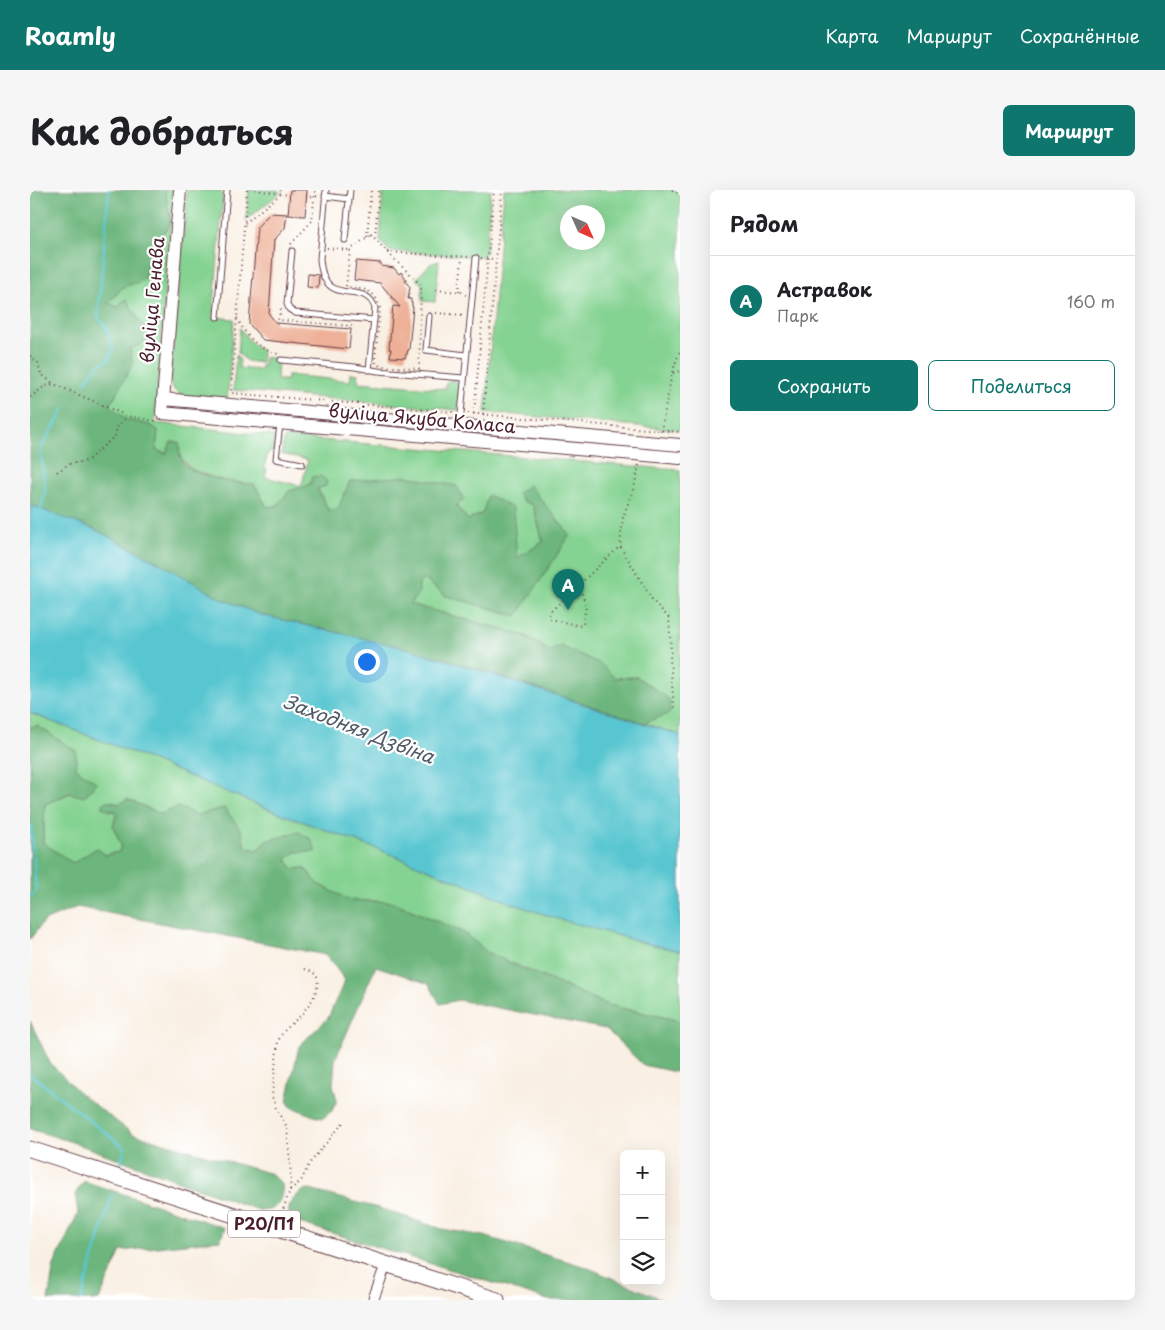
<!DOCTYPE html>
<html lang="ru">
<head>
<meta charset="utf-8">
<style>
	body { margin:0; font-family:"Playpen Sans",sans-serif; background:#f6f6f6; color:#202124 }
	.controls { position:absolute; right:15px; bottom:15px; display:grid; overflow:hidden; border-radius:8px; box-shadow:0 5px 20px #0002 }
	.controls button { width:45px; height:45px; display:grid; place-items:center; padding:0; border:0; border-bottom:1px solid #e0e0e0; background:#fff; color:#202124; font:25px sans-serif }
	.compass { position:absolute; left:530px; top:15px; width:45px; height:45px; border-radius:50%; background:#fff; box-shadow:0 5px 20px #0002; rotate:135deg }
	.you { position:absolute; left:336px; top:471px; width:18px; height:18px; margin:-12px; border:4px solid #fff; border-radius:50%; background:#1a73e8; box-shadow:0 0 0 8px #1a73e833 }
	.badge { display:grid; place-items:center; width:32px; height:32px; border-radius:50%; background:#0f766e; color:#fff; font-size:16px; font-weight:700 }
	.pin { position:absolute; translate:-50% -41px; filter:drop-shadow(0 1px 2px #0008) }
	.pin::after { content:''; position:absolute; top:26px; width:18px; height:15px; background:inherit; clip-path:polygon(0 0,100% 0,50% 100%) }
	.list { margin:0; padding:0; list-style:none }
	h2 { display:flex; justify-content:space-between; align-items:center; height:65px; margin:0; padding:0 20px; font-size:21px }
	h2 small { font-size:16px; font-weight:400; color:#757577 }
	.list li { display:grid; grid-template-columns:32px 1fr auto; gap:15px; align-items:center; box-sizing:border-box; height:90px; padding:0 20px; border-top:1px solid #e0e0e0 }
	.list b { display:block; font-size:19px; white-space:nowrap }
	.list p { margin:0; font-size:16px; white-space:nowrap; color:#757577 }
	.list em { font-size:16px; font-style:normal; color:#757577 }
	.actions { display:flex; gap:10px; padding:15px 20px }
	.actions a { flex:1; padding:11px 0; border:1px solid #0f766e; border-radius:8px; text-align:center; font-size:18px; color:#0f766e }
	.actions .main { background:#0f766e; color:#fff }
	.icon { flex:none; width:28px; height:28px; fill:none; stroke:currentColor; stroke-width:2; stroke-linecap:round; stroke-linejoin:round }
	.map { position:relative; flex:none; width:650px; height:1110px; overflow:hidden; border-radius:8px }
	header { display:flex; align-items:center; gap:30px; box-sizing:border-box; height:70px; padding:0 25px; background:#0f766e; color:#fff }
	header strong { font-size:24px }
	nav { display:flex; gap:28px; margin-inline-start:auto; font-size:18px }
	.intro { display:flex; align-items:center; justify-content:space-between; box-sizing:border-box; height:120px; padding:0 30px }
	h1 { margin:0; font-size:35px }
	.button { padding:12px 22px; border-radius:8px; background:#0f766e; color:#fff; font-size:18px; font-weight:700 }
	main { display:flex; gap:30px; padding:0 30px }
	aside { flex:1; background:#fff; border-radius:8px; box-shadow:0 5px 20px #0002 }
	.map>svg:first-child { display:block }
	.green { fill:#85d392; stroke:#68795e; fill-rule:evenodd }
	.forest { fill:#6cb57c; stroke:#5b6a54 }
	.water { fill:#59c6d0; stroke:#52727e }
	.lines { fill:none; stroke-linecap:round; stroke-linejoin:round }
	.stream { stroke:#59c6d0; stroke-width:2.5 }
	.building { fill:#eeb097 }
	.service-casing { stroke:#643e47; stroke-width:7 }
	.minor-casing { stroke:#643e47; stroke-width:12 }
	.tertiary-casing { stroke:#643e47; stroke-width:14 }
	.primary-casing { stroke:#643e47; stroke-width:17 }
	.path { stroke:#643e47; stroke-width:2; stroke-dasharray:1 4; stroke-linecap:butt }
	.service { stroke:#fff; stroke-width:5 }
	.minor { stroke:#fff; stroke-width:10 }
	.tertiary { stroke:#fff; stroke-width:12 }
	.primary { stroke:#fff; stroke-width:15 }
	.labels { text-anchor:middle; stroke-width:4.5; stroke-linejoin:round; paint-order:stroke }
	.shield { fill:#fff; stroke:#80626b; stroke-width:1 }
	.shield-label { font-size:16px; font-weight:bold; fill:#4a1f2b }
	.street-label { font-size:18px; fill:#4a1f2b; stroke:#fff }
	.water-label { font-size:19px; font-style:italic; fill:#4f5965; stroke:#fff }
</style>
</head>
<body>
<header>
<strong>Roamly</strong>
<nav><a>Карта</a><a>Маршрут</a><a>Сохранённые</a></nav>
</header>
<div class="intro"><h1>Как добраться</h1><a class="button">Маршрут</a></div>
<main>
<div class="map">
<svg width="650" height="1110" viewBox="0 0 650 1110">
	<rect width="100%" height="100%" fill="#fff"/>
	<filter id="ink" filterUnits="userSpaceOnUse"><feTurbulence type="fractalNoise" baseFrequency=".02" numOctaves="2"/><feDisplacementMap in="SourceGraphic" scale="10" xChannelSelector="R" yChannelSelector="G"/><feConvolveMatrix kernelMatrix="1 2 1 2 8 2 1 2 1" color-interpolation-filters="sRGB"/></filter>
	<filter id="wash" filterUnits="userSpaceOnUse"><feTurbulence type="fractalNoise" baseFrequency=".0096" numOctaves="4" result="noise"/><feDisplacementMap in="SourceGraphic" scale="20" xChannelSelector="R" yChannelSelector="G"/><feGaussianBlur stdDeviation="1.12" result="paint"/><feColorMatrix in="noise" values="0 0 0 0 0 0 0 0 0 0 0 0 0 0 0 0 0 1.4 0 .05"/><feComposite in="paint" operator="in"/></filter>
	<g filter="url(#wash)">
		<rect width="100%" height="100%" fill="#f9f0e3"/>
		<g class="green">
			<path d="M135 0H143L125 233H126L244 246 243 262H238L234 278 237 279 235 287 267 295 272 294 278 270 251 264 255 247 650 280V545L614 533 640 523 607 487 585 488 571 474 519 461 496 446 379 414 389 393 394 389 416 406 540 345 499 296 492 311 503 315 513 352 487 369 453 323 438 330 426 316 308 318 299 321 282 287 281 293 274 297 259 301 247 316 237 317 224 294 194 292 161 279 151 268 126 260 128 240C116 232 105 235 96 230 90 226 86 219 80 216L100 159 96 109 87 117 78 113 93 97 114 90 119 61 141 33Z"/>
			<polygon points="157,0 189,1 192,3 193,6 183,127 204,129 197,211 149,205 140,195"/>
			<polygon points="219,0 248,0 250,3 216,30"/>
			<polygon points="353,0 461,0 456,62 452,67 359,61 350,51"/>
			<path d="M474 0H650V240L455 222ZM538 22H568V52H538Z"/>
			<polygon points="409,71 405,112 392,111 392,94 386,89 400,74"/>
			<polygon points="210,138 222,154 232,161 231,173 217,171 208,163"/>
			<polygon points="206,165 210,170 209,178 230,180 231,176 234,176 234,167 248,169 247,190 257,190 257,185 320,191 321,183 328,184 328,192 415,199 416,193 420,190 425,190 430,196 428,220 203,200"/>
			<polygon points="0,523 119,569 233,617 350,660 484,714 526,728 615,753 650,761 650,831 578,815 458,763 434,743 363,712 319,710 288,694 275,678 263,679 255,669 266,662 238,650 227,660 215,658 211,640 194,618 167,625 148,617 131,624 97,609 90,614 83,611 78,621 87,622 83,636 91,655 89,662 75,665 67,658 44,674 13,653 15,614 41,603 46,578 8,536 0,537"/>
		</g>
		<g class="forest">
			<path d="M0 0H135L141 33 119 61 114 90 93 97 78 113 87 117 96 109 121 149 100 159 103 174 80 215 97 230 120 235 128 240 126 260 136 264 141 252H149C150 256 149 264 151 268 159 288 206 293 224 294L237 317 247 316 259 301 274 297 281 293 282 287 291 286 297 291 296 296 287 299 299 321 308 318 320 291 377 286 427 296 434 309 426 316 438 330 453 323 458 305 483 318 487 368 513 352 503 315 492 311 488 303 499 295 540 345 487 426 416 406 394 389 389 393V402L380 414 496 446 519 461 531 456 571 474 585 488 607 487 639 509 640 523 614 533 423 472 375 458 231 425 192 409 128 372 66 340 0 315Z"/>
			<path d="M8 536 46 561V578L67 593 54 607 40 603 15 614 13 653 43 673 67 658 75 665 89 662 91 655 83 636 87 622 73 618V614L76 611 90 614 97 609 131 624 148 617 167 625 194 618 211 640 215 657 227 660 238 650 269 642 281 649 286 662H266L256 669 263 679 275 678 288 694 319 710 363 712 434 743 458 763 578 815 650 831V883L613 875 576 839 428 810 410 814 399 794 346 776 305 870 303 895 307 910 302 921 293 928C279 926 275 921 262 918L257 911 269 856 298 828 315 790 296 765 47 717 14 731 0 749V537Z"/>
			<path d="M0 831 20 873 52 905 103 944 242 984 252 994C253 1003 251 1015 241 1019 238 1021 232 1020 228 1020L42 952 0 939Z"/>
			<polygon points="54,991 195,1038 190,1050 91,1061 69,1110 18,1110 24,1075 48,1023 45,1004"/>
			<path d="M276 999 348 1018 412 1039 454 1046 556 1077 634 1110H518L263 1031C252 1018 264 1006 276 999Z"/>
		</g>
		<polygon class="water" points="0,315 66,340 128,372 192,409 231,425 375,458 423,472 650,545 650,761 615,753 525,728 484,714 350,660 233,617 119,569 0,523"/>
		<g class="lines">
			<g class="stream">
				<polyline points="55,192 67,176 79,169 83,157 76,137 68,127 79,0"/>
				<polyline points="11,319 15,301 11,258 35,218"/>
				<polyline points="0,635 1,637 6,701 0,707"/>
				<polyline points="0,884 95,958 90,976"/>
				<polyline points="51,1110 82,1005"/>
			</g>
		</g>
		<g id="blocks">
			<g class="building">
				<polygon points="260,0 277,0 275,26 258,25"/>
				<polygon points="240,23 257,24 255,38 244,50 239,124 246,133 321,139 319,159 233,150 219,134 227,37"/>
				<polygon points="326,71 351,73 351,76 364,78 369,84 371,82 377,90 375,91 380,97 378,109 381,109 381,113 382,113 382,117 383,117 379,160 378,160 377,164 376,164 375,168 360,167 361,159 359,159 363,116 370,117 350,93 324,90"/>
				<polygon points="278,84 289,85 288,98 277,97"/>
			</g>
		</g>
	</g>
	<g filter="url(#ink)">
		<use href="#blocks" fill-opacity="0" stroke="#643e47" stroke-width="1"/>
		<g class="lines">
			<defs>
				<g id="service">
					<path d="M296 0 290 69C294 122 335 87 345 118L339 180"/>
					<polyline points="295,6 319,9"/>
					<polyline points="315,50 320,0"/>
					<polyline points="262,61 257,114 259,119 265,123 344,130"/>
					<polyline points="399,126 396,160 436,165"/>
					<polyline points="187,127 197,0"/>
					<polyline points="251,170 325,177 348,181 434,188"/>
					<polyline points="250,234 246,269 272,274"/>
					<polyline points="430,234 446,68"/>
				</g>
				<polyline id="minor" points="343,1110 356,1074"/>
				<g id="tertiary">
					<polyline points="150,0 132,223 650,268"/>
					<polyline points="133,209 650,255"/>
				</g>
				<polyline id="primary" points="0,959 467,1110"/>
			</defs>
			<use href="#service" class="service-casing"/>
			<use href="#minor" class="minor-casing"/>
			<use href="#tertiary" class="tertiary-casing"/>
			<use href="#primary" class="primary-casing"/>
			<g class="path">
				<polyline points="217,0 201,203 423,222"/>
				<polyline points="225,0 260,5"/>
				<polyline points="642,0 650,4"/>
				<polyline points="276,7 289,6"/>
				<polyline points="215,33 252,3 250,0"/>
				<path d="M341 44 357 62 391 95 389 179 351 176 346 174 345 169 350 119C345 98 334 99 316 97L320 60Z"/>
				<polyline points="337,47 341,0"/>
				<polyline points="345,47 349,0"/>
				<polyline points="261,54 282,31 285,0"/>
				<polyline points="297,58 320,60"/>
				<polyline points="357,62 439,67"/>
				<polyline points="451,68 466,69"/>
				<polyline points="406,100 431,102 436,105"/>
				<polyline points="429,102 432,67"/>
				<polyline points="251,119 248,130 322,136"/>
				<polyline points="406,123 433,125"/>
				<path d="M207 128C217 147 226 158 248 164"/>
				<polyline points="0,166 8,173 11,184 24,194"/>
				<polyline points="643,183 650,181"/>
				<path d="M0 207C9 202 12 195 24 194L97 226 125 231"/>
				<polyline points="438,223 650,242"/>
				<polyline points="444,224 464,0"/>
				<polyline points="453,224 472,0"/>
				<polyline points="631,241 642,183 650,160"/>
				<polyline points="609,275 604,298 593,327 590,356 623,411 639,428 641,461 640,469 644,518"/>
				<polyline points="27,282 39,274 57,271 86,245 86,238 97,226"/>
				<polyline points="549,394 556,416 553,434 551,436 520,429 519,423 590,356"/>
				<polyline points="260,1000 271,991 279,974 313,933"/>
				<polyline points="250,1028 260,1000 261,986 257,937 246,919 242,906 248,851 253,842 271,825 283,809 288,795 287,787 283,782 272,778"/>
			</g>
			<use href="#service" class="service"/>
			<use href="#minor" class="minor"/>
			<use href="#tertiary" class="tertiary"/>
			<use href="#primary" class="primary"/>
		</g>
	</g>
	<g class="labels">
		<rect class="shield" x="198" y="1020.5" width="72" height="27" rx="4"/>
		<g class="shield-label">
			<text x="234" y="1040">Р20/П1</text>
		</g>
		<g class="street-label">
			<text transform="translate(123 110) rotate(-85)" y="6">вуліца Генава</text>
			<text transform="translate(392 229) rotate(5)" y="6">вуліца Якуба Коласа</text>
		</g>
		<g class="water-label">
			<text transform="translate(329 539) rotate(21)" y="7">Заходняя Дзвіна</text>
		</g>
	</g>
</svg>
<div class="controls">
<button>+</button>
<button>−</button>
<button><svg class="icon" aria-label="layers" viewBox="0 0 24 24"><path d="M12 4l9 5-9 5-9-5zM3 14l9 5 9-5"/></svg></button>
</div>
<svg class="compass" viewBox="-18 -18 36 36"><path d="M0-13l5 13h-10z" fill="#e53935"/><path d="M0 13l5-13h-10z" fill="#757577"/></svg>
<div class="you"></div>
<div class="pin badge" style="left:538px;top:420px">A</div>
</div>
<aside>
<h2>Рядом<small></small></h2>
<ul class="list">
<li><span class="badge">A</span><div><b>Астравок</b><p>Парк</p></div><em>160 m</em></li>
</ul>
<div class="actions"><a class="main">Сохранить</a><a>Поделиться</a></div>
</aside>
</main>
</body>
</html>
